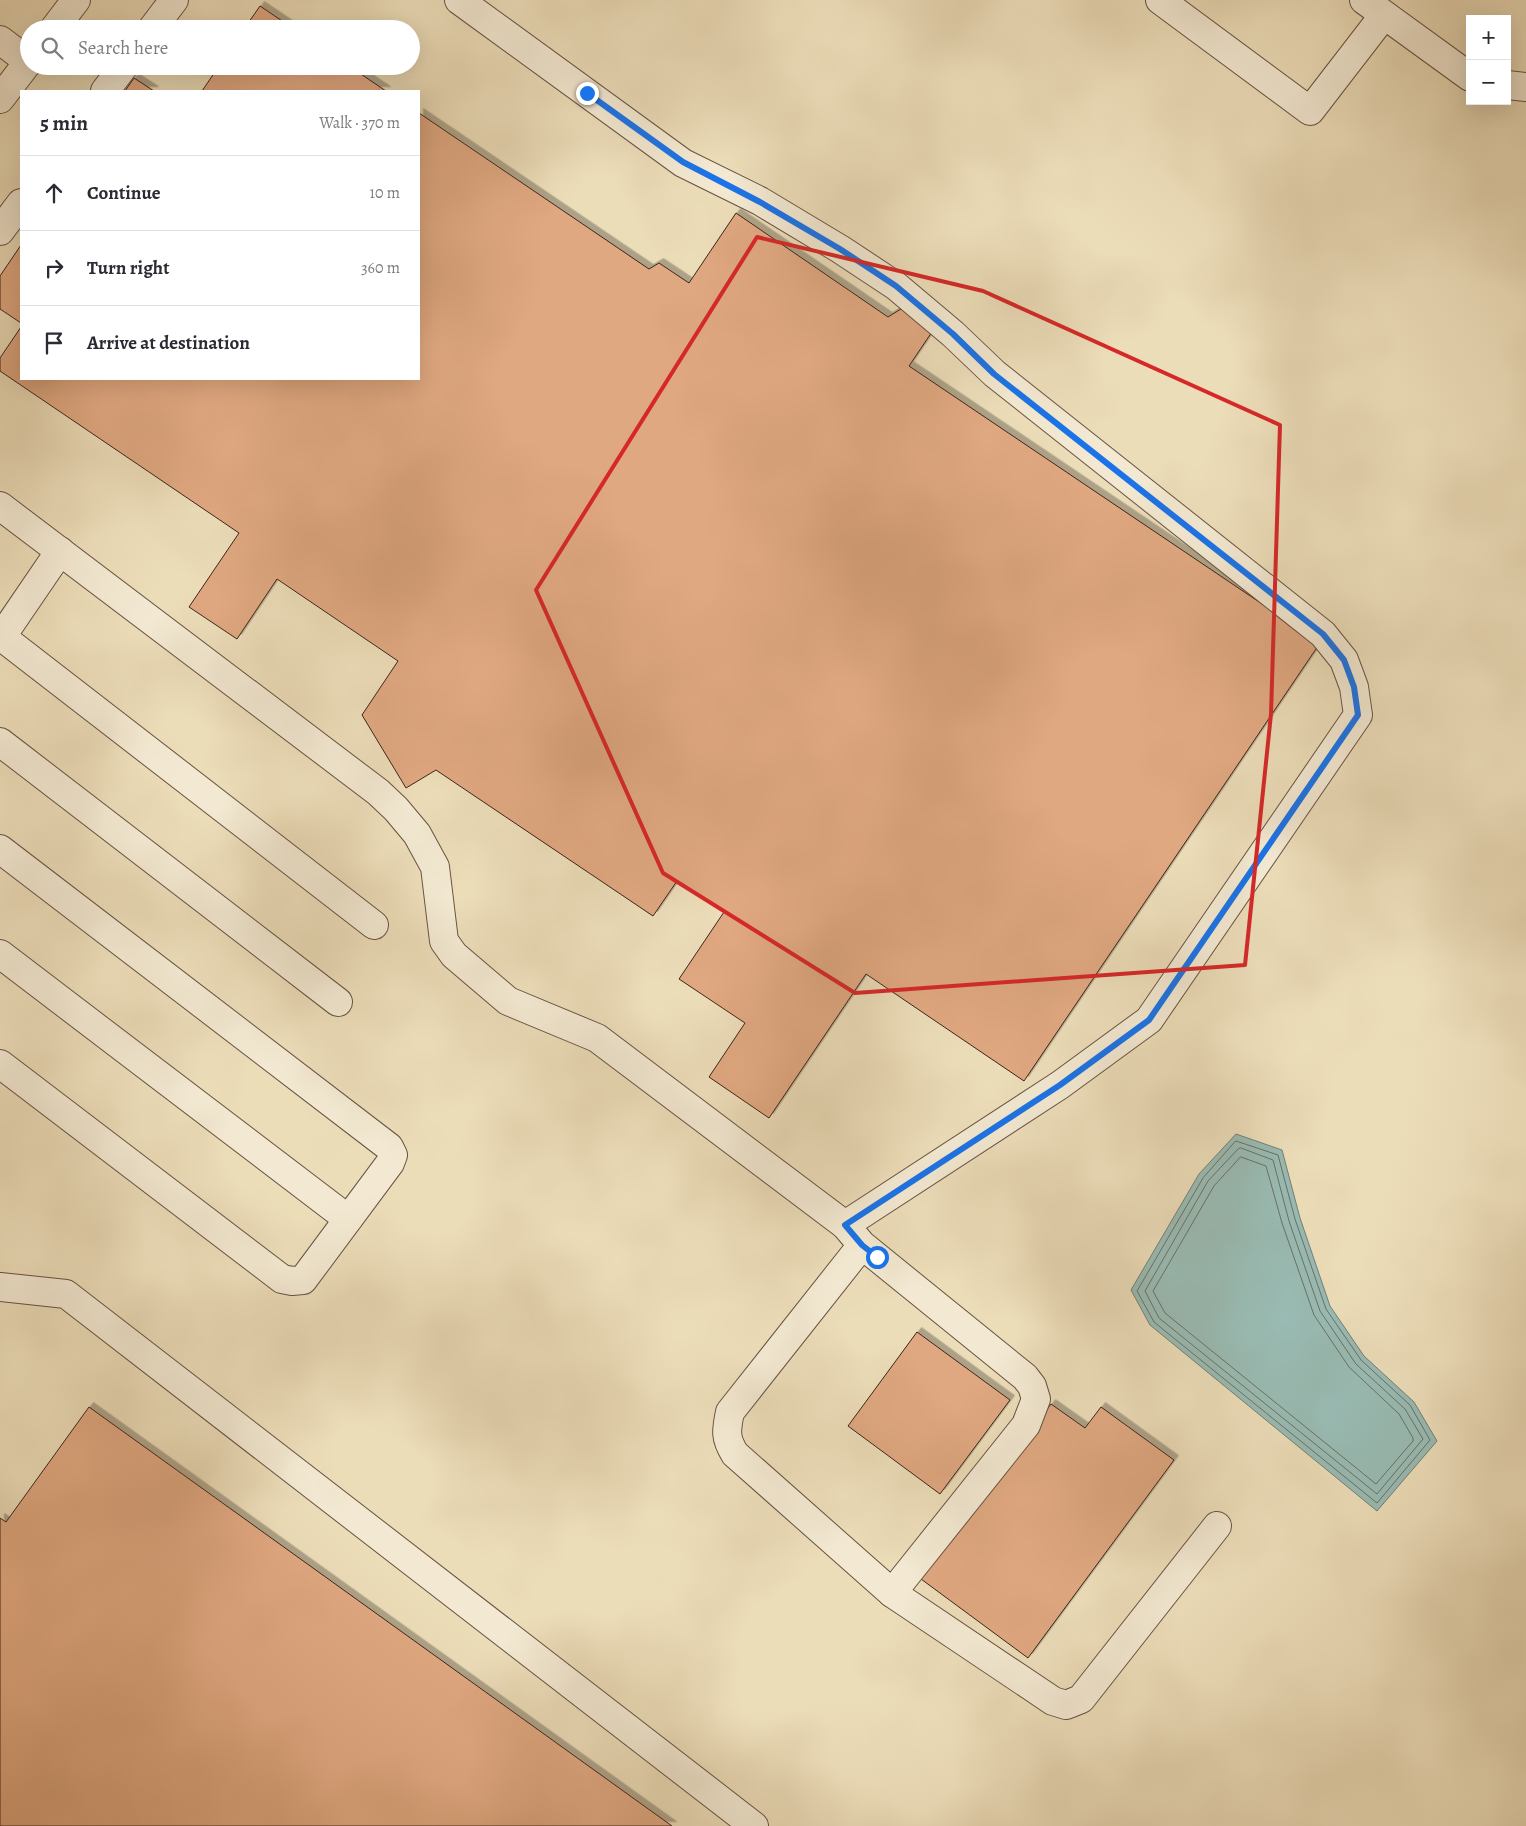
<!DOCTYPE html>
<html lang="en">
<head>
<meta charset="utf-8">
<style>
	body { margin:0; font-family:Alegreya,serif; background:#f7f7f7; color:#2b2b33 }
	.controls { position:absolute; right:15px; top:15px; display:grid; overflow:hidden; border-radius:0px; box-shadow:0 5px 20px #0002 }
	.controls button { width:45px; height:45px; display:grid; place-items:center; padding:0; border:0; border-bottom:1px solid #e1e1e2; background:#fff; color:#2b2b33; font:25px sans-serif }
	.stop { position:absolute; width:15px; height:15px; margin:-11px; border:4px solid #1a73e8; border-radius:50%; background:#fff }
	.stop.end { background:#1a73e8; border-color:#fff; box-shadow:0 1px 5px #0008 }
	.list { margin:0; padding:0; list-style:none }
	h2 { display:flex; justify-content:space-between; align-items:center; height:65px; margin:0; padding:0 20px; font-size:21px }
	h2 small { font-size:16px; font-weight:400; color:#7c7c81 }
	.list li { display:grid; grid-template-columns:32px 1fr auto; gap:15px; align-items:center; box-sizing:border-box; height:75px; padding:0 20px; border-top:1px solid #e1e1e2 }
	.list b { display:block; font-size:19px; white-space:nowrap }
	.list em { font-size:16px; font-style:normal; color:#7c7c81 }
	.icon { flex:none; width:28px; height:28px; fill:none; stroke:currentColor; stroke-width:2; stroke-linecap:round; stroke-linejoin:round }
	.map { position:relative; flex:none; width:1526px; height:1826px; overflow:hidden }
	.search { position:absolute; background:#fff; box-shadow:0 5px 20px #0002; left:20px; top:20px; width:400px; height:55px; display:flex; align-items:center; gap:12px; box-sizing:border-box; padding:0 18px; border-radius:28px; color:#7c7c81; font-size:19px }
	.panel { position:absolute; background:#fff; box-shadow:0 5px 20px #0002; left:20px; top:90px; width:400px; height:290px; border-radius:0px }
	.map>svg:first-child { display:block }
	.water { fill:#99bbb3; stroke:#747f76 }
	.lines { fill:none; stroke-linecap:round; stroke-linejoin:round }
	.shore { stroke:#6a7067; stroke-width:1 }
	.building { fill:#e0a881; stroke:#3c241b; filter:url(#shadow) }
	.minor-casing { stroke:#685242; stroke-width:30 }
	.minor { stroke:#f3e9d2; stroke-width:28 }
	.route { stroke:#1a73e8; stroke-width:6 }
	.marked { fill:none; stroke:#d62828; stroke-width:4; stroke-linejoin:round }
</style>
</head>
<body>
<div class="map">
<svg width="1526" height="1826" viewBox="0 0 1526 1826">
	<defs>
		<filter id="shadow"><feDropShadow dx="4.5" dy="-4.5" stdDeviation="0" flood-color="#0004"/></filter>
	</defs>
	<rect width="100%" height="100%" fill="#ecddb9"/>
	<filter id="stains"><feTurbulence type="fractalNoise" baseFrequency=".004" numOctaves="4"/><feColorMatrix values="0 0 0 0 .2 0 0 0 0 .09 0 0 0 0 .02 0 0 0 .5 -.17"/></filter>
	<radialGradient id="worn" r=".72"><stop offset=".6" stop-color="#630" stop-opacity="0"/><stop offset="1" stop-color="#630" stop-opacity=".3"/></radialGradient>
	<polygon class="water" points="1236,1134 1282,1150 1300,1218 1330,1306 1364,1356 1414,1402 1437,1441 1377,1511 1150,1325 1131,1290 1199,1174"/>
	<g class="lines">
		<g class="shore">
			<polygon points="1236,1141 1278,1155 1295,1219 1326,1309 1361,1360 1410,1405 1430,1440 1377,1503 1154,1322 1137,1291 1203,1178"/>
			<polygon points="1241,1148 1273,1160 1289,1221 1320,1311 1356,1364 1405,1409 1423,1439 1377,1494 1159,1318 1145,1291 1208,1181 1238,1149"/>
			<polygon points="1241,1157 1266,1166 1282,1223 1314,1315 1349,1367 1399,1414 1413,1438 1413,1441 1376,1484 1165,1313 1153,1291 1214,1186"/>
		</g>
	</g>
	<g class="building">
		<polygon points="260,6 294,29 244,29"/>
		<polygon points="219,66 349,66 386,91 202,91"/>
		<polygon points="134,78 154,91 125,91"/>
		<polygon points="419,113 649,269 659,263 689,283 736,213 888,317 909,304 938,323 909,366 1320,643 1024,1081 866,974 769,1118 709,1077 745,1023 679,979 724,912 677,881 653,916 436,770 406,788 362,715 398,661 277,579 237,639 189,607 239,533 0,371 0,358 21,327 21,379 419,379"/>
		<polygon points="21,245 21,323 0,309 0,276"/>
		<polygon points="917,1332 1010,1400 940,1494 848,1426"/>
		<polygon points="1051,1404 1085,1428 1101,1407 1174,1460 1028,1658 921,1579"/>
		<polygon points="89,1407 672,1826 0,1826 0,1518 6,1522"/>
	</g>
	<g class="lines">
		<defs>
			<g id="minor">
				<polyline points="1160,0 1310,111 1384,15"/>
				<polyline points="1364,0 1470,77"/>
				<polyline points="54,29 76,0"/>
				<polyline points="152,29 174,0"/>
				<polyline points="0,40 29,62"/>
				<polyline points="1507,85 1526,87"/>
				<polyline points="105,91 124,66"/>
				<polyline points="0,99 29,61"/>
				<polyline points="0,231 21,203"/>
				<polyline points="0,506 378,792 396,809 417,834 435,867 444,941 454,955 508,1001 597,1038 845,1225 1060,1085 1149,1020 1358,715 1354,687 1344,660 1323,634 995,374 953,334 896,286 840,249 760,201 683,163 459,0"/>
				<polyline points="2,637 374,925"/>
				<polyline points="0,639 60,551"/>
				<polyline points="0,742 338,1002"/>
				<polyline points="0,849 389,1147 393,1155 390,1163 303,1280 292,1281 282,1279 0,1064"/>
				<polyline points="0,954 348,1219"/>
				<path d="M845 1225 862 1245 1025 1377 1032 1386 1036 1399 1026 1425 892 1593 735 1454C725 1438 726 1431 730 1412L862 1245"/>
				<polyline points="0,1287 66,1294 754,1826"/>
				<polyline points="892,1593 1053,1701 1066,1705 1081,1699 1217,1526"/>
			</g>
		</defs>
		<use href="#minor" class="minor-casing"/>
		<use href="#minor" class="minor"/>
	</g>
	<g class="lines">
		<polyline class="route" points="587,93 683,162 760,202 840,249 896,286 953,334 994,374 1323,634 1344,660 1354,687 1358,715 1149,1020 1060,1085 845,1225 862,1245 877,1257"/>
	</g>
	<path class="marked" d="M757 237 983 291 1280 425 1271 714 1245 965 855 993 663 873 536 590Z"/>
	<rect width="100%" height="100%" filter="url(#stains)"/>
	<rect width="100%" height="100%" fill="url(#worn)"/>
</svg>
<div class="controls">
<button>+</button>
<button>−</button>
</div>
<div class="stop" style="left:877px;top:1257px"></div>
<div class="stop end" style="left:587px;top:93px"></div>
<div class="search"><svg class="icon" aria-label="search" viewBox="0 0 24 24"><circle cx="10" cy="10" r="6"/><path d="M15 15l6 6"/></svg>Search here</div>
<section class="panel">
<h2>5 min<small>Walk · 370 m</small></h2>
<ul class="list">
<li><svg class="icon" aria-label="ahead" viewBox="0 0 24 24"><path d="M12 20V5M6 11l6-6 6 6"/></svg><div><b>Continue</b></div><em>10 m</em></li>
<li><svg class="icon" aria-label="right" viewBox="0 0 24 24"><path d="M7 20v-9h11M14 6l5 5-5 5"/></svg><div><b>Turn right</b></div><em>360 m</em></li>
<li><svg class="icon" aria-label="arrive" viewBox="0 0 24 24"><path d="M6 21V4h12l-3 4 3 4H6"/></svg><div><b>Arrive at destination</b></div></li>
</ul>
</section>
</div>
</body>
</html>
